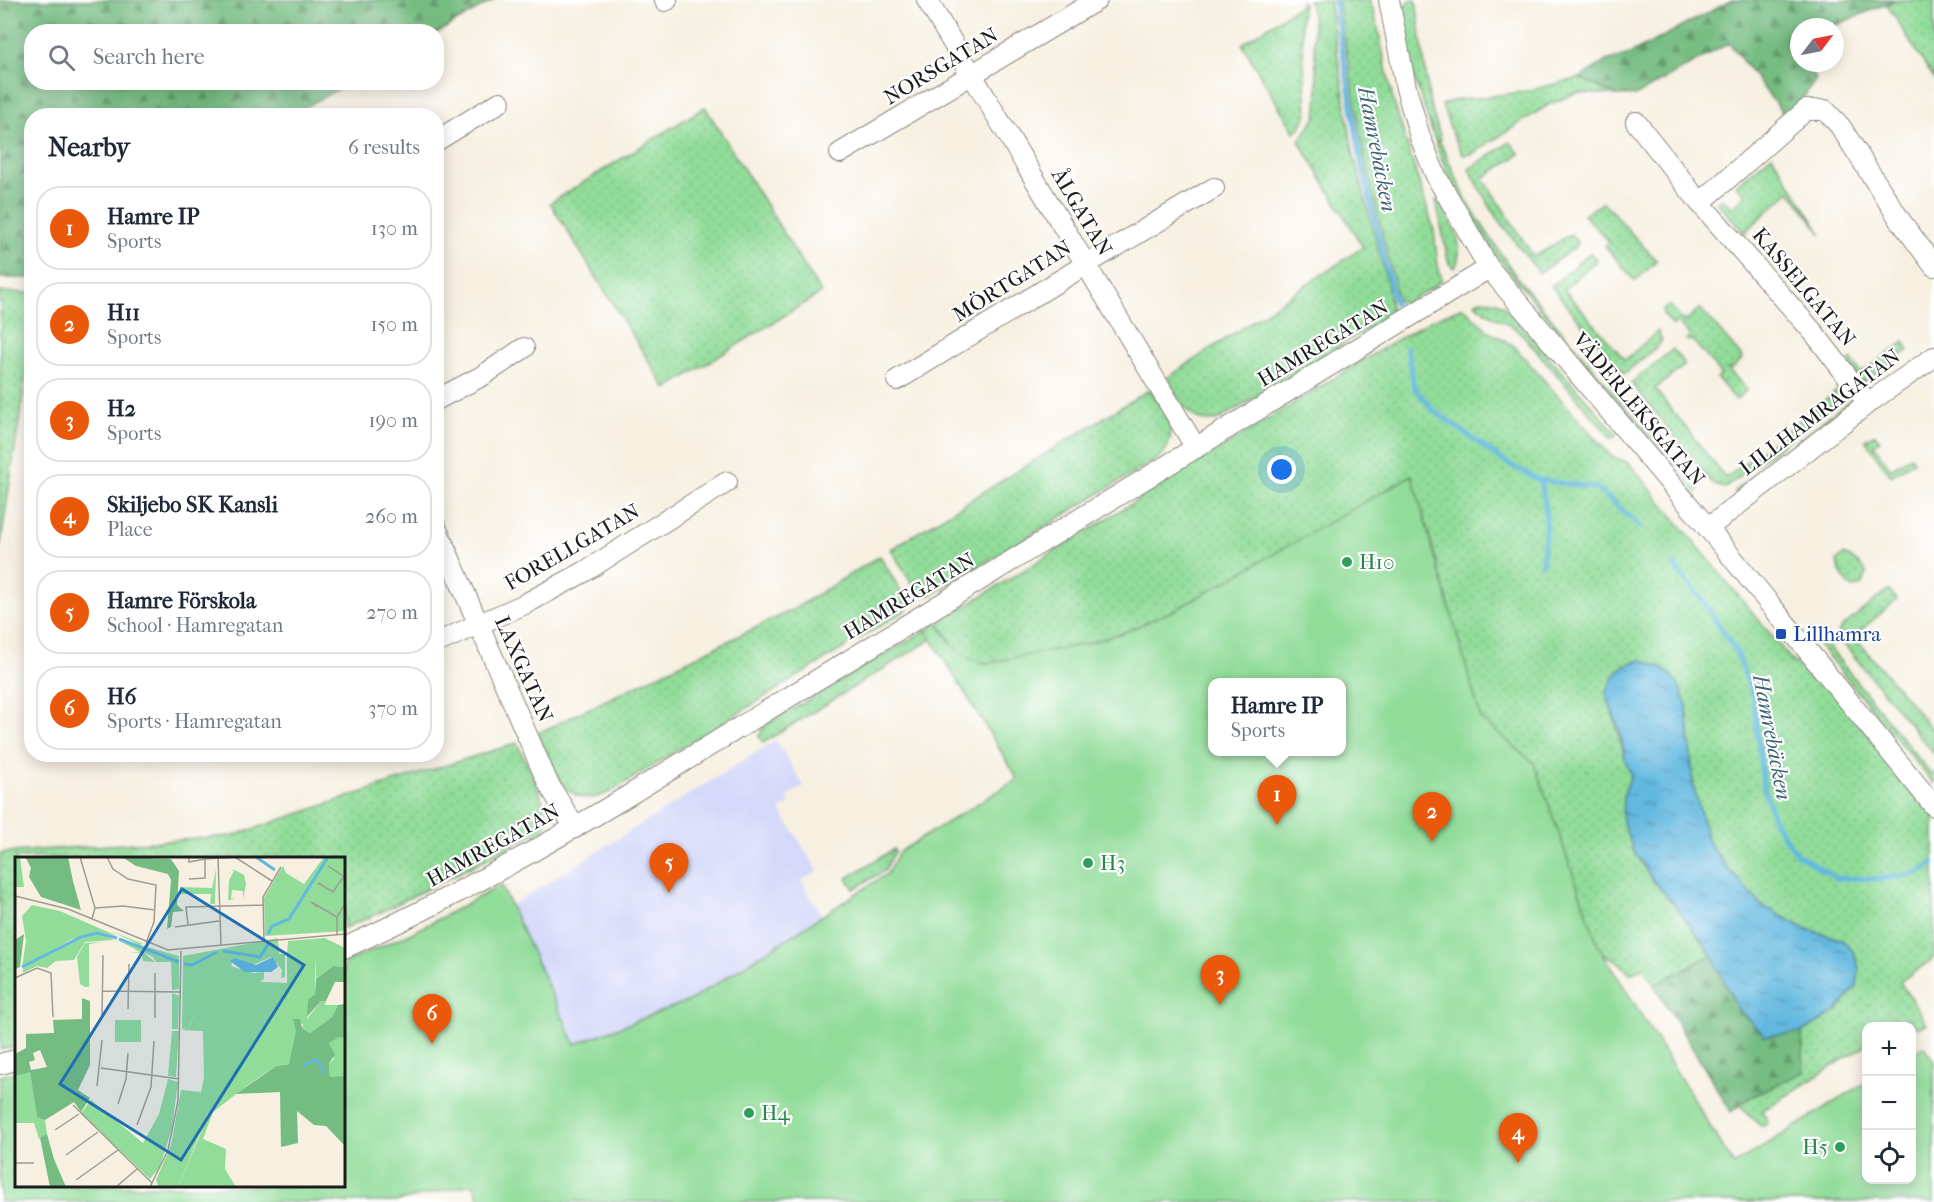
<!DOCTYPE html>
<html lang="en">
<head>
<meta charset="utf-8">
<style>
	body { margin:0; font-family:"IM FELL French Canon",serif; background:#f2f2f3; color:#1f2937 }
	.controls { position:absolute; right:18px; bottom:18px; display:grid; overflow:hidden; border-radius:12px; box-shadow:0 3px 15px #0003 }
	.controls button { width:54px; height:54px; display:grid; place-items:center; padding:0; border:0; border-bottom:2px solid #e0e1e3; background:#fff; color:#1f2937; font:30px sans-serif }
	.compass { position:absolute; left:1790px; top:18px; width:54px; height:54px; border-radius:50%; background:#fff; box-shadow:0 3px 15px #0003; rotate:58deg }
	.you { position:absolute; left:1282px; top:470px; width:21px; height:21px; margin:-15px; border:4px solid #fff; border-radius:50%; background:#1a73e8; box-shadow:0 0 0 9px #1a73e833 }
	.badge { display:grid; place-items:center; width:39px; height:39px; border-radius:50%; background:#ea580c; color:#fff; font-size:20px; font-weight:700 }
	.pin { position:absolute; translate:-50% -50px; filter:drop-shadow(0 2px 3px #0008) }
	.pin::after { content:''; position:absolute; top:32px; width:21px; height:18px; background:inherit; clip-path:polygon(0 0,100% 0,50% 100%) }
	.popup { position:absolute; left:1208px; top:678px; width:138px; height:78px; box-sizing:border-box; display:grid; place-content:center; border-radius:12px; background:#fff; filter:drop-shadow(0 2px 4px #0005); font-size:20px; white-space:nowrap; color:#747a83 }
	.popup b { font-size:22px; color:#1f2937 }
	.popup::after { content:''; position:absolute; left:50%; top:100%; margin-left:-12px; border:12px solid transparent; border-top-color:#fff }
	.list { margin:0; padding:0; list-style:none }
	h2 { display:flex; justify-content:space-between; align-items:center; height:78px; margin:0; padding:0 24px; font-size:26px }
	h2 small { font-size:20px; font-weight:400; color:#747a83 }
	.list li { display:grid; grid-template-columns:39px 1fr auto; gap:18px; align-items:center; box-sizing:border-box; height:84px; margin:0 12px 12px; padding:0 12px; border:2px solid #e0e1e3; border-radius:24px }
	.list b { display:block; font-size:22px; white-space:nowrap }
	.list p { margin:0; font-size:20px; white-space:nowrap; color:#747a83 }
	.list em { font-size:20px; font-style:normal; color:#747a83 }
	.icon { flex:none; width:33px; height:33px; fill:none; stroke:currentColor; stroke-width:2; stroke-linecap:round; stroke-linejoin:round }
	.map { position:relative; flex:none; width:1934px; height:1202px; overflow:hidden }
	.search { position:absolute; background:#fff; box-shadow:0 3px 15px #0003; left:24px; top:24px; width:420px; height:66px; display:flex; align-items:center; gap:15px; box-sizing:border-box; padding:0 21px; border-radius:24px; color:#747a83; font-size:22px }
	.panel { position:absolute; background:#fff; box-shadow:0 3px 15px #0003; left:24px; top:108px; width:420px; height:654px; border-radius:24px }
	.map>svg:first-child { display:block }
	.built { fill:#d4d8f9 }
	.green { fill:url(#green-dots); stroke:#567c5a; stroke-width:1.5 }
	.forest { fill:url(#forest-firs); stroke:#486c4e; stroke-width:1.5 }
	.pitch { fill:#91dc99; stroke:#567c5a; stroke-width:1.5; fill-rule:evenodd }
	.water { fill:url(#water-ripples); stroke:#3f6a7e; stroke-width:1.5 }
	.lines { fill:none; stroke-linecap:round; stroke-linejoin:round }
	.stream { stroke:#62b8df; stroke-width:5 }
	.minor-casing { stroke:#8a867e; stroke-width:22 }
	.minor { stroke:#fff; stroke-width:20 }
	.leisure-dot { fill:#2e9e5b; stroke:#fff; stroke-width:2 }
	.transit-dot { fill:#1a4fb4; stroke:#fff; stroke-width:2 }
	.labels { text-anchor:middle; stroke-width:4.5; stroke-linejoin:round; paint-order:stroke }
	.street-label { font-size:21px; fill:#1c1c1c; stroke:#fff }
	.leisure-label { font-size:21px; fill:#27864d; stroke:#fff; text-anchor:start }
	.transit-label { font-size:21px; fill:#164399; stroke:#fff; text-anchor:start }
	.water-label { font-size:22px; font-style:italic; fill:#3c6274; stroke:#fff }
	.inset-river { fill:none; stroke:#62b8df; stroke-width:3 }
	.inset-road { fill:none; stroke:#9f9b92; stroke-width:1.5 }
	.view { fill:#1f6fb2; fill-opacity:0.15; stroke:#1f6fb2; stroke-width:3 }
	.inset-edge { fill:none; stroke:#1c1c1c; stroke-width:3 }
</style>
</head>
<body>
<div class="map">
<svg width="1934" height="1202" viewBox="0 0 1934 1202">
	<defs>
		<pattern id="green-dots" width="8" height="8" patternUnits="userSpaceOnUse" patternTransform="scale(1.5)"><rect width="8" height="8" fill="#91dc99"/><path d="M2 2h.1M6 6h.1" fill="none" stroke="#7cbc83" stroke-width="1.8" stroke-linecap="round"/></pattern>
		<pattern id="forest-firs" width="22" height="20" patternUnits="userSpaceOnUse" patternTransform="scale(1.5)"><rect width="22" height="20" fill="#74bc81"/><path d="M5 1l3.5 6h-7zM16 11l3.5 6h-7z" fill="#5e9869"/></pattern>
		<pattern id="water-ripples" width="26" height="14" patternUnits="userSpaceOnUse" patternTransform="scale(1.5)"><rect width="26" height="14" fill="#62b8df"/><path d="M2 4q2-2 4 0t4 0M15 11q2-2 4 0t4 0" fill="none" stroke="#5095b4"/></pattern>
	</defs>
	<rect width="100%" height="100%" fill="#fff"/>
	<filter id="ink" filterUnits="userSpaceOnUse"><feTurbulence type="fractalNoise" baseFrequency=".0167" numOctaves="2"/><feDisplacementMap in="SourceGraphic" scale="12" xChannelSelector="R" yChannelSelector="G"/><feConvolveMatrix kernelMatrix="1 2 1 2 8 2 1 2 1" color-interpolation-filters="sRGB"/></filter>
	<filter id="wash" filterUnits="userSpaceOnUse"><feTurbulence type="fractalNoise" baseFrequency=".008" numOctaves="4" result="noise"/><feDisplacementMap in="SourceGraphic" scale="24" xChannelSelector="R" yChannelSelector="G"/><feGaussianBlur stdDeviation="1.35" result="paint"/><feColorMatrix in="noise" values="0 0 0 0 0 0 0 0 0 0 0 0 0 0 0 0 0 1.4 0 .05"/><feComposite in="paint" operator="in"/></filter>
	<g filter="url(#wash)">
		<rect width="100%" height="100%" fill="#f7f0e1"/>
		<polygon class="built" points="776,740 804,786 787,797 790,804 780,810 818,871 801,881 822,915 691,1000 575,1044 510,906"/>
		<g class="green">
			<polygon points="1301,0 1303,3 1301,19 1307,113 1300,128 1294,132 1242,44 1302,4"/>
			<path d="M1308 0H1329L1353 152 1387 282 1391 309 1382 320 1220 419C1191 429 1179 399 1167 378L1363 247 1299 141 1316 117 1318 95 1312 13Z"/>
			<polygon points="1338,0 1370,0 1376,20 1393,100 1434,230 1438,266 1442,279 1434,287 1405,303 1398,301 1364,157"/>
			<polygon points="1410,0 1416,0 1430,104 1441,139 1439,140 1470,207 1516,276 1695,489 1697,487 1699,490 1694,495 1502,263 1475,224 1452,185 1438,149 1415,80 1404,33 1404,7"/>
			<polygon points="1895,0 1934,0 1934,79 1887,5"/>
			<polygon points="1580,78 1615,95 1576,93 1548,105 1472,154 1463,155 1452,133 1442,105 1451,101 1522,92"/>
			<polygon points="705,107 821,293 666,389 550,203"/>
			<polygon points="1510,142 1520,154 1483,178 1534,257 1571,234 1577,242 1577,246 1539,273 1495,215 1469,169"/>
			<polygon points="1772,155 1822,235 1790,191 1744,233 1717,202 1722,198 1732,208 1746,195 1736,185"/>
			<path d="M1438 199C1451 223 1467 241 1455 268L1451 266 1448 261 1436 200Z"/>
			<polygon points="1603,202 1657,261 1635,281 1605,246 1609,241 1584,215"/>
			<polygon points="1590,253 1597,260 1564,289 1625,360 1658,331 1662,340 1658,346 1624,374 1551,286"/>
			<polygon points="0,292 32,293 30,348 0,549"/>
			<path d="M1480 300 1495 301 1503 305 1617 434 1612 439 1522 334C1508 321 1487 317 1475 303Z"/>
			<polygon points="1669,305 1684,322 1700,308 1743,358 1733,368 1728,369 1747,390 1736,400 1717,378 1721,374 1693,341 1686,340 1690,335 1677,322 1673,326 1663,314 1663,310"/>
			<path d="M1463 307 1491 333 1513 345 1611 456 1629 463 1795 664 1804 658 1934 813V958L1900 982 1927 1024 1916 1028 1910 1018 1897 1026H1866V1045L1762 1111 1768 1122 1763 1126 1759 1125 1740 1105 1750 1097 1803 1072 1802 1032 1836 1012 1857 986 1842 940 1804 928 1761 905 1724 864 1708 842 1693 784 1687 707 1612 713C1620 734 1622 755 1631 775L1623 797 1633 850 1652 879 1675 905 1712 955 1654 985 1643 967 1631 974C1620 963 1609 954 1593 949L1342 752V682H1212L1089 643 1010 660 988 663 976 662 961 656 938 623 1375 353 1429 321Z"/>
			<polygon points="1904,342 1909,350 1862,383 1849,366 1851,359 1861,373"/>
			<polygon points="1673,349 1685,365 1655,389 1726,478 1843,386 1848,392 1847,395 1725,488 1714,485 1631,383"/>
			<path d="M1150 389C1165 414 1181 428 1162 456L931 595 922 596 917 593 891 549Z"/>
			<polygon points="1853,398 1857,400 1735,495 1735,490"/>
			<polygon points="1875,434 1880,440 1874,445 1891,469 1911,456 1914,461 1891,476 1865,440"/>
			<path d="M1843 555C1853 558 1862 565 1867 574L1862 585 1853 588C1845 583 1838 570 1837 561Z"/>
			<path d="M880 556 906 600 908 605 906 610 610 792C564 815 553 766 538 733L794 609Z"/>
			<polygon points="1886,591 1890,591 1897,600 1854,636 1934,731 1934,754 1839,638 1838,633 1841,628"/>
			<polygon points="926,630 932,639 763,743 759,736 764,726"/>
			<polygon points="1824,641 1931,774 1934,773 1934,784 1819,645"/>
			<path d="M517 743C528 768 549 802 545 829L375 915 344 928V858H16V1046L0 1050V853L232 836 399 780Z"/>
			<polygon points="894,849 895,852 884,871 854,889 847,878"/>
		</g>
		<g class="forest">
			<polygon points="0,0 494,0 437,33 32,32 32,82 349,83 291,115 32,116 31,278 0,278"/>
			<polygon points="1732,0 1895,0 1832,27 1799,27 1799,41 1795,43 1799,50 1799,63 1806,63 1816,79 1802,100 1784,115 1729,43 1635,96 1615,95 1580,78 1606,61 1630,54"/>
			<polygon points="1712,955 1737,1008 1765,1036 1802,1032 1804,1072 1750,1097 1731,1112 1654,985"/>
		</g>
		<path class="pitch" d="M1412 475 1481 719 1534 763 1598 945 1734 1165 1866 1082V1180H1912V1054L1924 1046 1934 1061V1202H481L473 1184 394 1202H0V1076L16 1072V1186H344V963L416 931 501 885 575 1044 691 1000 887 874 899 852 1016 780 1015 774 926 630 938 623C952 645 959 661 988 663L1089 643 1125 632 1179 608ZM1212 682H1342V752H1212Z"/>
		<path class="water" d="M1643 660 1660 667 1671 675 1680 688 1687 707 1693 784 1708 842 1724 864 1761 905 1804 928 1842 940 1854 952 1859 969 1857 986 1836 1012 1802 1032 1765 1036 1737 1008 1712 955 1675 905 1652 879 1633 850 1622 820 1623 797 1631 775 1626 763 1620 732 1606 694C1614 674 1620 663 1643 660Z"/>
		<g class="lines">
			<g class="stream">
				<polyline points="1334,0 1361,162 1395,304"/>
				<polyline points="1407,348 1414,387 1433,410 1505,462 1539,480 1597,488 1641,527"/>
				<path d="M1539 480C1550 507 1545 535 1542 564"/>
				<polyline points="1674,565 1704,603 1737,653 1753,696 1763,784 1774,822 1797,854 1836,878 1881,879 1918,873 1934,863"/>
			</g>
		</g>
	</g>
	<g filter="url(#ink)">
		<g class="lines">
			<defs>
				<g id="minor">
					<polyline points="927,0 1196,448"/>
					<polyline points="1389,0 1406,88 1420,137 1436,176 1489,268 1708,528 1934,806"/>
					<polyline points="665,1 667,0"/>
					<polyline points="1636,122 1700,203 1814,333 1868,403"/>
					<polyline points="436,141 500,102"/>
					<polyline points="840,153 1097,0"/>
					<polyline points="1700,203 1806,110 1825,110 1840,126 1900,220 1934,266"/>
					<polyline points="897,380 1085,265 1214,188"/>
					<polyline points="436,400 482,376 524,348"/>
					<polyline points="436,527 548,783 575,828"/>
					<polyline points="1708,528 1868,403 1934,357"/>
					<polyline points="436,643 525,604 584,572 727,482"/>
					<path d="M344 948C439 905 531 854 621 800L1489 268"/>
					<polyline points="0,1064 16,1060"/>
				</g>
			</defs>
			<use href="#minor" class="minor-casing"/>
			<use href="#minor" class="minor"/>
		</g>
	</g>
	<g class="leisure-dot">
		<circle cx="1347" cy="562" r="6"/>
		<circle cx="1088" cy="863" r="6"/>
		<circle cx="749" cy="1113" r="6"/>
		<circle cx="1840" cy="1147" r="6"/>
	</g>
	<rect class="transit-dot" x="1775" y="628" width="12" height="12" rx="3"/>
	<g class="labels">
		<g class="street-label">
			<text transform="translate(941 66) rotate(-31)" y="7">NORSGATAN</text>
			<text transform="translate(1082 212) rotate(59)" y="7">ÅLGATAN</text>
			<text transform="translate(1012 281) rotate(-32)" y="7">MÖRTGATAN</text>
			<text transform="translate(1804 287) rotate(50)" y="7">KASSELGATAN</text>
			<text transform="translate(1323 343) rotate(-31)" y="7">HAMREGATAN</text>
			<text transform="translate(1639 409) rotate(50)" y="7">VÄDERLEKSGATAN</text>
			<text transform="translate(1820 412) rotate(-37)" y="7">LILLHAMRAGATAN</text>
			<text transform="translate(572 547) rotate(-30)" y="7">FORELLGATAN</text>
			<text transform="translate(909 596) rotate(-31)" y="7">HAMREGATAN</text>
			<text transform="translate(524 669) rotate(66)" y="7">LAXGATAN</text>
			<text transform="translate(493 845) rotate(-29)" y="7">HAMREGATAN</text>
		</g>
		<g class="leisure-label">
			<text x="1359" y="569">H10</text>
			<text x="1100" y="870">H3</text>
			<text x="761" y="1120">H4</text>
			<text x="1828" y="1154" text-anchor="end">H5</text>
		</g>
		<g class="transit-label">
			<text x="1793" y="641">Lillhamra</text>
		</g>
		<g class="water-label">
			<text transform="translate(1378 149) rotate(79)" y="8">Hamrebäcken</text>
			<text transform="translate(1773 737) rotate(79)" y="8">Hamrebäcken</text>
		</g>
	</g>
	<g transform="translate(15 857)">
		<rect width="330" height="330" fill="#f7f0e1"/>
		<path d="M0 0H5L9 30H0ZM309 0H330V74L250 79 249 41 268 9 271 16 289 27ZM201 12 200 47H195L196 37H164L165 30 197 31ZM215 13H220L229 18 231 27 228 42V34L217 33 216 41 220 42 213 43 214 23 219 14ZM17 48 45 54 102 79 83 75 99 83 70 85 59 103 41 104 32 111 22 109 8 116V111L53 86 82 76 57 82 7 110 11 84 7 59ZM96 74 128 87 125 88 164 99V132L157 133 156 105H141L138 100 128 95 140 105 128 104 127 96 115 95H125L103 83 146 100 159 103 104 82 123 87ZM263 81 264 97H270V120L266 121 267 113 256 100 238 108 219 101 216 109 238 116 249 115V122L240 128 292 162 306 144H311L310 148H323L317 160 295 176 287 171 288 167 179 158 173 170 167 172 168 99ZM310 81 330 91V110L318 109 301 122 300 99H272L273 84ZM87 85 74 87V130H70L65 127 62 100 70 86ZM157 136 164 139 163 172H157ZM179 160 247 217 198 255 188 282 211 292 210 312 221 330H163L193 259 188 174ZM100 163H126V185H100ZM157 174H164L161 220 153 219ZM324 179 330 181V219L320 222 315 220 314 206 319 202 314 186ZM15 214 22 259 30 263 32 277 24 282 19 266H0V219ZM153 222 163 225 157 271 145 310 135 322 66 256 76 243 128 286 144 257Z" fill="#91dc99"/>
		<path d="M53 0 58 24 66 53 26 40 14 20 16 11 11 1ZM107 0 156 2 164 14 162 48 169 54 158 55 156 70 152 72 156 23 153 17 121 9ZM9 77 5 110 0 112V83ZM318 109 330 110V125H320L311 144H306L290 162 293 142 300 137 301 122ZM67 141 75 144V208L63 233 75 241 66 255 59 245 30 263 22 260 15 215 0 219V197L11 191V177L39 176 38 163 67 162ZM25 193 32 210 16 213 14 205 20 203 18 196ZM330 147V181L324 180 314 186 320 198 314 206 315 220 330 219V289L311 269 299 268 282 254 283 286 266 290 265 235 221 237 261 209 274 207 278 162H285L287 171 295 176 317 160 323 148ZM32 277 39 302 51 330H35L25 281Z" fill="#74bc81" fill-rule="evenodd"/>
		<path d="M272 99H300V137L293 142 292 162 288 167 285 162H278L281 174 274 207 261 209 194 254 163 330H144L141 323 156 288 166 233 186 235 189 221 188 174 167 173 174 169 179 158 182 114 211 123 272 126Z" fill="#91dc99"/>
		<path d="M258 100 263 110 256 115H230L215 104 220 101 241 108Z" fill="#62b8df"/>
		<path class="inset-river" d="M241 0 260 13M253 77 257 69 274 62 313 0M104 82 164 105M208 94 245 100 254 86M169 107 177 108 202 95M7 110 66 80 82 76 102 81M288 209 300 203 308 210V217"/>
		<path class="inset-road" d="M65 0 80 51 77 62M92 0 98 12 113 22 141 28 139 65 131 86M174 0V5L190 2M203 0 206 88M313 9 328 19M174 22 190 21V2L220 0 257 24M303 26 318 35 329 19M0 39 53 52 153 93 330 77M302 50 296 45 322 60M80 51 108 49 140 53M173 68 171 50 248 48M160 70 204 64M322 77V60L330 47M249 83 248 40 266 10M0 121 22 111 36 116 38 160M87 134 166 135M113 152 114 107M87 160 88 98M140 161V116M86 211 164 222M82 229 87 183M103 247 111 222 113 196M58 248 137 326M122 268 136 230 139 184M40 273 64 257M51 298 83 275M0 306H19M61 323 103 293M101 330 122 312M135 330 153 293 163 244 166 94"/>
		<path class="view" d="M167 32 289 108 166 303 45 227Z"/>
		<rect width="330" height="330" class="inset-edge"/>
	</g>
</svg>
<div class="controls">
<button>+</button>
<button>−</button>
<button><svg class="icon" aria-label="locate" viewBox="0 0 24 24"><circle cx="12" cy="12" r="6"/><path d="M12 2v4M12 18v4M2 12h4M18 12h4"/></svg></button>
</div>
<svg class="compass" viewBox="-18 -18 36 36"><path d="M0-13l5 13h-10z" fill="#e53935"/><path d="M0 13l5-13h-10z" fill="#747a83"/></svg>
<div class="you"></div>
<div class="pin badge" style="left:1277px;top:825px">1</div>
<div class="popup"><b>Hamre IP</b>Sports</div>
<div class="pin badge" style="left:1432px;top:842px">2</div>
<div class="pin badge" style="left:1220px;top:1005px">3</div>
<div class="pin badge" style="left:1518px;top:1163px">4</div>
<div class="pin badge" style="left:669px;top:893px">5</div>
<div class="pin badge" style="left:432px;top:1044px">6</div>
<div class="search"><svg class="icon" aria-label="search" viewBox="0 0 24 24"><circle cx="10" cy="10" r="6"/><path d="M15 15l6 6"/></svg>Search here</div>
<section class="panel">
<h2>Nearby<small>6 results</small></h2>
<ul class="list">
<li><span class="badge">1</span><div><b>Hamre IP</b><p>Sports</p></div><em>130 m</em></li>
<li><span class="badge">2</span><div><b>H11</b><p>Sports</p></div><em>150 m</em></li>
<li><span class="badge">3</span><div><b>H2</b><p>Sports</p></div><em>190 m</em></li>
<li><span class="badge">4</span><div><b>Skiljebo SK Kansli</b><p>Place</p></div><em>260 m</em></li>
<li><span class="badge">5</span><div><b>Hamre Förskola</b><p>School · Hamregatan</p></div><em>270 m</em></li>
<li><span class="badge">6</span><div><b>H6</b><p>Sports · Hamregatan</p></div><em>370 m</em></li>
</ul>
</section>
</div>
</body>
</html>
